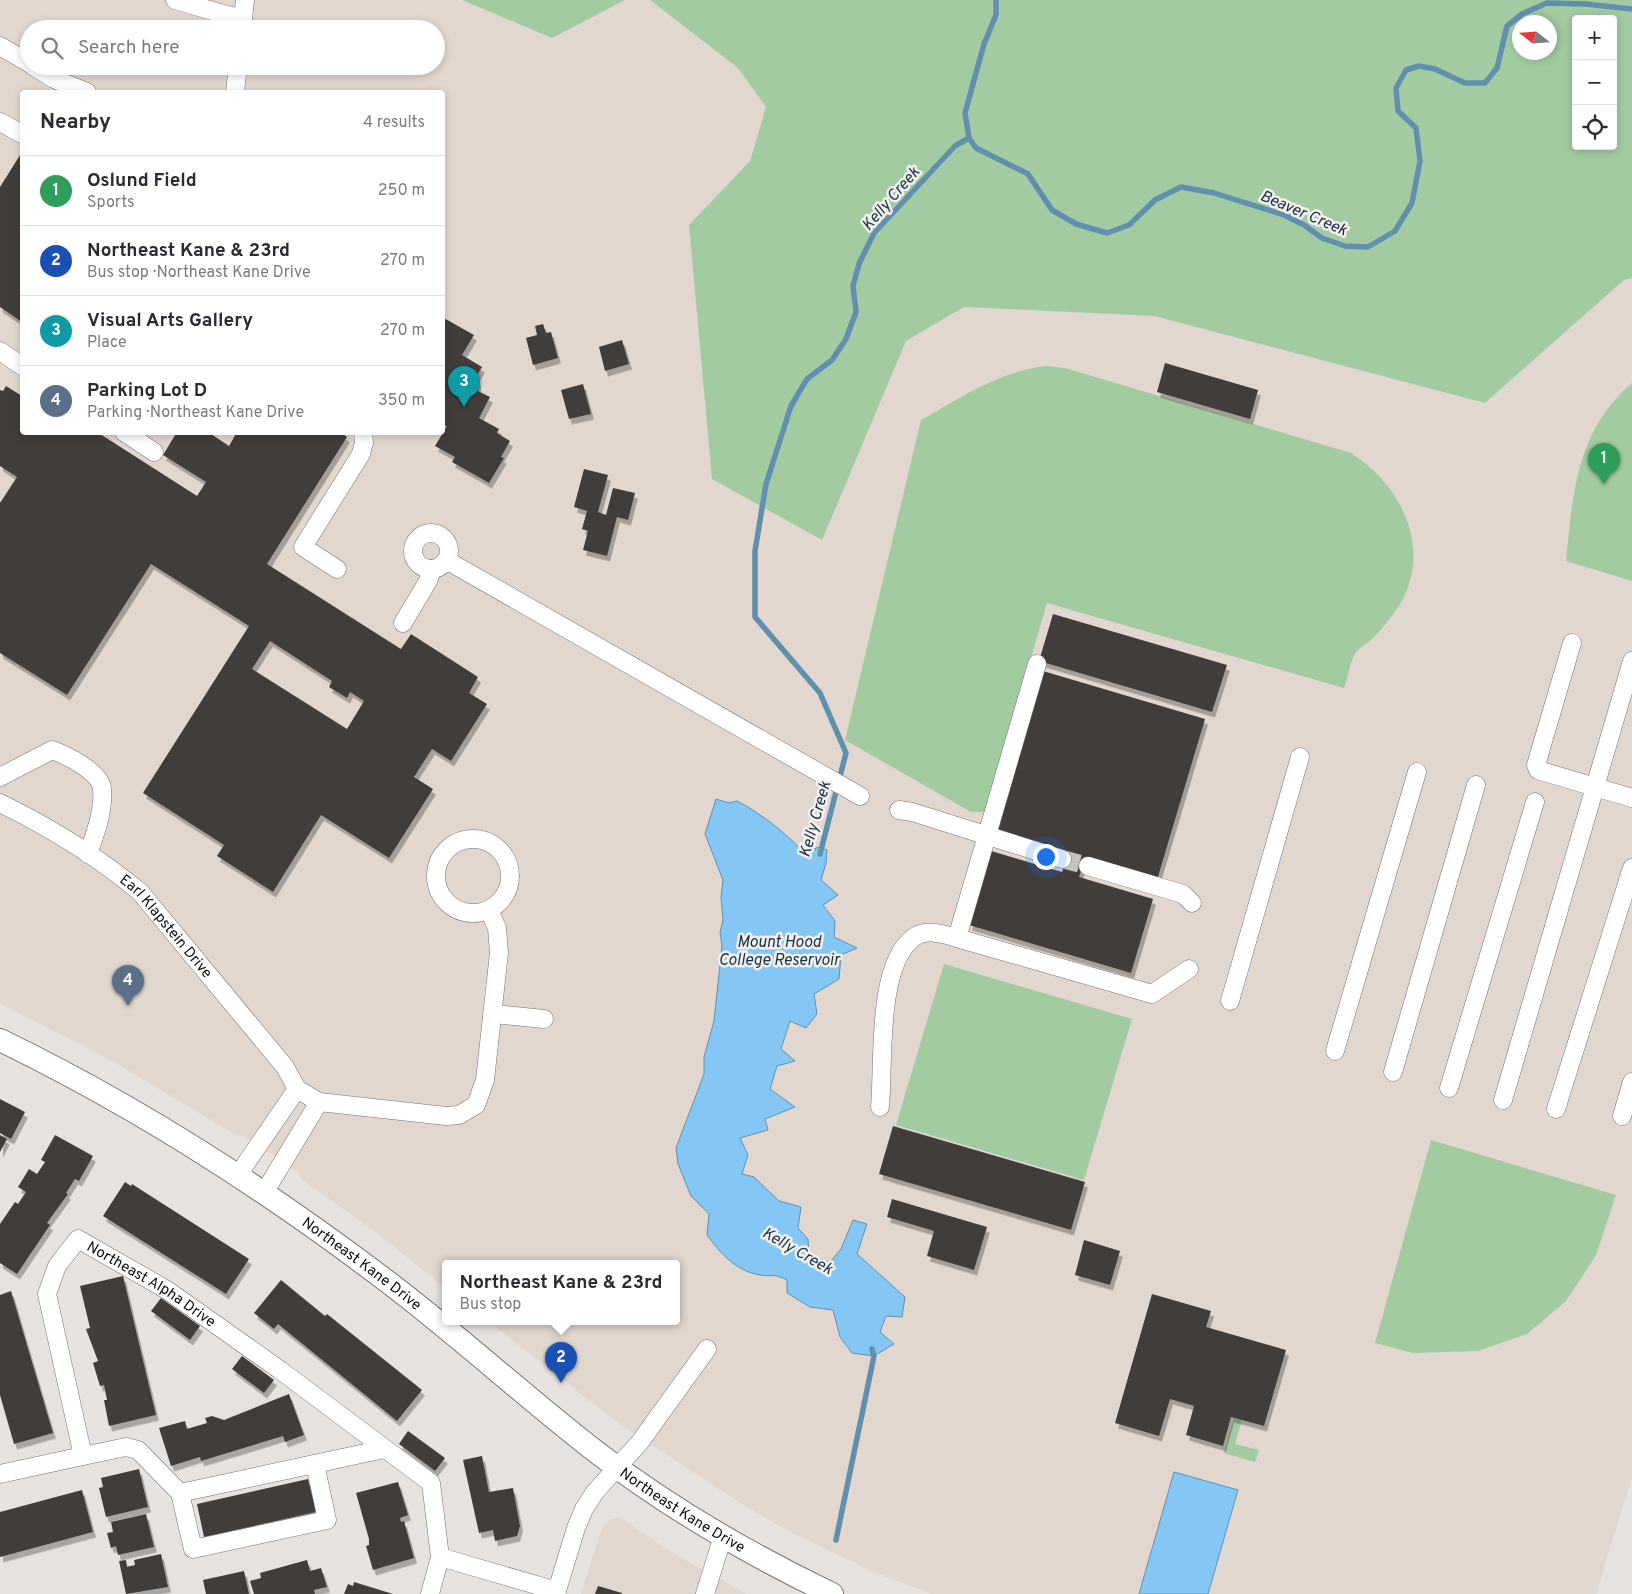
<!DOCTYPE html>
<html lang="en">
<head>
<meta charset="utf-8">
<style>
	body { margin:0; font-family:Overpass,sans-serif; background:#f2f2f3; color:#2b2b33 }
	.controls { position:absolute; right:15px; top:15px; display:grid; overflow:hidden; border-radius:5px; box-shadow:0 2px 8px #0003 }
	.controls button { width:45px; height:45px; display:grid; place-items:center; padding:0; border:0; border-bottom:1px solid #e1e1e2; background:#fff; color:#2b2b33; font:25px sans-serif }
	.compass { position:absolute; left:1512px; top:15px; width:45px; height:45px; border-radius:50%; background:#fff; box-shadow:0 2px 8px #0003; rotate:287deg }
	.you { position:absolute; left:1045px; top:856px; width:18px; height:18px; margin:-12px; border:4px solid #fff; border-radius:50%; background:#1a73e8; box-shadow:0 0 0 8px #1a73e833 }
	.badge { display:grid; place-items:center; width:32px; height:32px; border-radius:50%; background:#db2777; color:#fff; font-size:16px; font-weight:700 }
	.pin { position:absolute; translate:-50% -41px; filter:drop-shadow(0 1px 2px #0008) }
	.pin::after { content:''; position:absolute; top:26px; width:18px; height:15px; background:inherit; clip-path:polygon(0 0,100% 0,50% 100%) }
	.popup { position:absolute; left:442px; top:1260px; width:238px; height:65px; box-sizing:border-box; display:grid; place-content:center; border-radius:5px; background:#fff; filter:drop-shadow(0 1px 4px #0005); font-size:16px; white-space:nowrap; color:#7c7c81 }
	.popup b { font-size:19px; color:#2b2b33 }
	.popup::after { content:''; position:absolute; left:50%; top:100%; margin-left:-10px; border:10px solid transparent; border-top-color:#fff }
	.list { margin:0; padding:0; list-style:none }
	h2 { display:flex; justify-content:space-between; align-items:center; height:65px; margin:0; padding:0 20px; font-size:21px }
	h2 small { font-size:16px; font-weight:400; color:#7c7c81 }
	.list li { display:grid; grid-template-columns:32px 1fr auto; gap:15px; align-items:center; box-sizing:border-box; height:70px; padding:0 20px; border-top:1px solid #e1e1e2 }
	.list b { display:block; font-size:19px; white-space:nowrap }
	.list p { margin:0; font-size:16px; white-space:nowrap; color:#7c7c81 }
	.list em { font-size:16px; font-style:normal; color:#7c7c81 }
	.icon { flex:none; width:28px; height:28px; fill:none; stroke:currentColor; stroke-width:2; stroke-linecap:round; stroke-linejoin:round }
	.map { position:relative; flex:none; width:1632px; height:1594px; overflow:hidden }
	.search { position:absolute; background:#fff; box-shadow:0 2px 8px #0003; left:20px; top:20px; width:425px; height:55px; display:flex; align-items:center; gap:12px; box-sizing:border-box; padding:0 18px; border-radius:28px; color:#7c7c81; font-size:19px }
	.panel { position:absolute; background:#fff; box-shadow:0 2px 8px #0003; left:20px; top:90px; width:425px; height:345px; border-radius:5px }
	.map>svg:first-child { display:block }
	.built { fill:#e1d7cf; fill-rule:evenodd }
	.green { fill:#a2cba2; fill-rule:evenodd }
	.water { fill:#84c7f4; stroke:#6190af }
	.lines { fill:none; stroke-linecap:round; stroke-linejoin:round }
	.stream { stroke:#6190af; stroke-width:5.5 }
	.building { fill:#403d3b; fill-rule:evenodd; filter:url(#shadow) }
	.minor-tunnel { stroke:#c5c2c0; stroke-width:18; stroke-dasharray:18 9; stroke-linecap:butt }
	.minor-casing { stroke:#757270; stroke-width:19 }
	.major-casing { stroke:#757270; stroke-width:24 }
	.minor { stroke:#fff; stroke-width:18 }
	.major { stroke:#fff; stroke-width:22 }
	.labels { text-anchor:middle; stroke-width:5; stroke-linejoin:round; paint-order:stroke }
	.street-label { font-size:15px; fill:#100f0e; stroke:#f2efed }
	.water-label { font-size:16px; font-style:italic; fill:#143144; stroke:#f2efed }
</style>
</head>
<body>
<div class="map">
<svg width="1632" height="1594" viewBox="0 0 1632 1594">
	<defs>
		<filter id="shadow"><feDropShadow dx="3" dy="5.5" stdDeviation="0" flood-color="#0004"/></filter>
	</defs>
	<rect width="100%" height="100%" fill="#e5e2df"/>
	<g class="built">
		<path d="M0 0H462L552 37 625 0H650L738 68 766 107 750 161 689 225 821 540 906 341 964 307 1154 316 1485 403 1624 280 1632 278V1477L1596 1594H932L876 1573 830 1551 781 1527 739 1502 621 1425 489 1322H676V1264H446V1288L373 1230 301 1179 298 1172 244 1136 234 1134 123 1067 0 1003ZM29 29H436V66H29ZM22 92H442V432H22Z"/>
		<polygon points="618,1518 624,1520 673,1553 746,1594 581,1594 602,1527 610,1519"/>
	</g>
	<g class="green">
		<polygon points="462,0 625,0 552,38"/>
		<path d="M650 0H1632V278L1624 280 1485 403 1154 316 964 307 906 341 822 540 712 479 689 225 750 161 766 107 738 68ZM1576 19H1613V146H1576ZM1520 22H1550V52H1520Z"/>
		<path d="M1047 366 1065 368 1351 453C1401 484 1433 549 1400 604 1392 617 1382 629 1371 640 1367 644 1360 647 1356 652 1350 661 1348 678 1344 688L1047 603 986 812H971L845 740 921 420C962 397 999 371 1047 366Z"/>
		<path d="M1632 383V581L1566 561C1573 492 1576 432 1632 383Z"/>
		<polygon points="944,964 1132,1019 1084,1180 896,1125"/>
		<polygon points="1431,1140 1616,1195 1596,1255 1566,1301 1527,1334 1478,1351 1413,1353 1375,1343"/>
		<polygon points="1234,1418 1242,1420 1235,1444 1259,1450 1255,1462 1224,1453"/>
	</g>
	<g class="water">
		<path d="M716 799 729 803 737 801C764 815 785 833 806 854L818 847 827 850 826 863 821 880 838 895 823 905 835 921 834 937 857 948 841 955 839 979 814 994 817 1014 806 1028 790 1021 781 1049 795 1061 777 1066 770 1089 795 1107 765 1119 768 1130 740 1138 748 1155 742 1174 754 1177 779 1201 801 1207 798 1228 808 1239 809 1256 830 1262 841 1249 853 1220 867 1224 857 1254 905 1297 902 1317 886 1316 880 1332 894 1344 874 1356 852 1353 840 1337 833 1310 810 1307 787 1293V1280C774 1273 773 1277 760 1275 736 1271 721 1254 707 1235L709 1214 691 1196 678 1164 676 1148 704 1074V1057L714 1021 722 946 720 932 723 920 721 897 723 880 705 834Z"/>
		<polygon points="1174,1472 1238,1490 1208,1594 1139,1594"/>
	</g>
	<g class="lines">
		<g class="stream">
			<polyline points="996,0 996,15 984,44 965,113 969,138 976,148 1028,174 1052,210 1076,224 1107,233 1129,225 1155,200 1181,187 1214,193 1284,215 1304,225 1322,238 1345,246 1368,247 1395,231 1412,203 1420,161 1416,128 1398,111 1396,88 1406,70 1419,66 1435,69 1465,83 1485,83 1497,68 1507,26 1522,14 1547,3 1585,4 1632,9"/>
			<polyline points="820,854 846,753 820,693 755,617 755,551 766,484 791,406 807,379 832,360 846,339 856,312 853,286 859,264 874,233 955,146 969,138"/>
			<polyline points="836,1540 874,1356 872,1349"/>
		</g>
	</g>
	<g class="building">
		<polygon points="22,152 22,322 0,307 0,187"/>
		<polygon points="442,317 474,335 462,355 482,367 475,379 478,380 478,391 490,397 479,418 499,429 497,433 510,441 501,457 504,458 489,483 452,462 455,457 435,446 447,426 442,424"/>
		<polygon points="543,324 546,333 551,332 558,358 533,365 526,338 537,335 535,326"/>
		<polygon points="622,340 629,364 605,371 599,347"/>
		<polygon points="1165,363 1258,390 1250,419 1157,392"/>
		<polygon points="583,384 591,414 569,419 561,390"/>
		<path d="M6 386 22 396V432H97L197 496 206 482 163 455 177 432H208L229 446 237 432H340L347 437 267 564 401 649 411 634 478 677 469 693 487 704 451 761 432 749 414 777 433 789 389 858 321 815 273 892 217 856 224 845 143 793 249 626 151 564 67 695 0 653V503L17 477 0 466V390L3 391ZM270 641 332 681 329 687 347 698 350 692 364 701 347 729 252 669Z"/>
		<polygon points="584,469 608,475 598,512 606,515 613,488 635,493 628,520 617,517 607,556 583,550 588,531 582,529 587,511 574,507"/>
		<polygon points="1053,614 1227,665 1212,712 1039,661"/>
		<polygon points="1043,671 1205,719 1157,880 1085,859 1079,877 1153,899 1131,973 969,925 991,851 1062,872 1068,854 995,833"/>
		<polygon points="0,1099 25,1112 11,1139 0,1133"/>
		<polygon points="893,1126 1085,1182 1071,1230 879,1174"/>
		<polygon points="0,1135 7,1139 0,1152"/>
		<polygon points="55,1135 93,1156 79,1181 75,1179 66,1193 68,1194 47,1223 50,1225 17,1274 0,1263 0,1224 15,1202 18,1204 26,1192 18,1187 29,1169 37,1174 45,1162 41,1160"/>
		<polygon points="125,1182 131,1186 132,1184 249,1259 226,1294 103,1216"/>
		<polygon points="892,1199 987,1227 974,1270 927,1256 934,1231 887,1217"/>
		<polygon points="1084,1240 1120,1251 1110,1285 1075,1275"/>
		<polygon points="123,1276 156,1415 109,1426 104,1400 107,1400 104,1385 100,1386 93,1363 98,1361 86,1329 90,1328 80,1286"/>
		<polygon points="281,1280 325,1316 327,1314 422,1390 397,1421 278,1324 274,1329 254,1313"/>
		<polygon points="11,1291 53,1433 14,1444 0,1395 0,1295"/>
		<polygon points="1152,1294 1211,1311 1206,1327 1286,1350 1264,1426 1231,1417 1223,1446 1186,1435 1194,1406 1170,1399 1159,1436 1115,1423"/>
		<polygon points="161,1298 200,1326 190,1340 151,1311"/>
		<polygon points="242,1356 274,1380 264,1393 232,1369"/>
		<polygon points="289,1394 304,1435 285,1442 283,1436 201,1461 200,1457 171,1466 159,1428 185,1421 187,1429 207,1423 205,1418 212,1416 224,1420"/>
		<polygon points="408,1431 445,1458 435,1471 399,1444"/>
		<polygon points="482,1456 489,1492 513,1488 520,1526 517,1536 495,1541 493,1530 479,1533 463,1460"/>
		<polygon points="139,1469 148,1507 106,1517 99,1488 103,1487 101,1478"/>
		<polygon points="308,1479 316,1512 204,1537 197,1504"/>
		<polygon points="398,1482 408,1515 400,1518 401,1522 404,1521 414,1558 373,1570 366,1546 369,1545 369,1539 356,1493"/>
		<polygon points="82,1490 93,1532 0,1557 0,1512"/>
		<polygon points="146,1514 154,1547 118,1555 116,1546 111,1548 107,1533 113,1532 111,1522"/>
		<polygon points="161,1554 168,1587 126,1594 119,1561 126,1560 127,1567 135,1565 134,1560"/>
		<polygon points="307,1560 310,1571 321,1568 327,1587 314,1590 315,1594 254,1594 250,1581 261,1578 260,1573"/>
		<polygon points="244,1571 249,1594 206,1594 203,1580"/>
		<polygon points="354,1582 393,1594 344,1594 348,1584 353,1586"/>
		<polygon points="598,1586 622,1593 622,1594 595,1594"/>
	</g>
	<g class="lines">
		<polyline class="minor-tunnel" points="1062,859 1088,866"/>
		<defs>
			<g id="minor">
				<polyline points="175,0 230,16 243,17"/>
				<polyline points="242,28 245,0"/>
				<polyline points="0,46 29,63"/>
				<polyline points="33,66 54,79 87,92"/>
				<polyline points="235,92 238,66"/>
				<polyline points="0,122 22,134"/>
				<polyline points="0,351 22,366"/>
				<polyline points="124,432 154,452"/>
				<circle cx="431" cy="551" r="18"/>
				<polyline points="446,560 860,796"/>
				<polyline points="337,569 303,547 361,454 364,443 363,432"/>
				<polyline points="403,623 428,581 432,569"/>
				<polyline points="1572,643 1536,765 1538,770 1632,798"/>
				<polyline points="1037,664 957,938 1152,994 1189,969"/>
				<path d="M0 777 52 750C66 755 101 772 102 789 104 811 95 834 88 854"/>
				<path id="s1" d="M0 803C49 827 98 857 140 892L285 1067 297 1089 319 1102 446 1116 459 1115 476 1105 485 1080 499 953 497 928 489 910"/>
				<polyline points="899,810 912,812 1062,859"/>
				<circle cx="473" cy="876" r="37"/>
				<polyline points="1088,866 1183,894 1192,903"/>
				<polyline points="1230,1001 1300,757"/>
				<polyline points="494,1014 544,1019"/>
				<polyline points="1335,1051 1417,772"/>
				<polyline points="1393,1072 1476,785"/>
				<polyline points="1449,1088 1535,802"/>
				<polyline points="1503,1100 1632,661"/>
				<path d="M880 1107C884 1065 876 966 913 938 925 928 943 934 957 938"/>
				<polyline points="1556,1109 1632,868"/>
				<polyline points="1622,1116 1632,1082"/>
				<polyline points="238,1175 297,1089"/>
				<polyline points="264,1193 319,1102"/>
				<polyline points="83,1456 126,1447 138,1450 180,1493 384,1449"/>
				<path id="s2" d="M0 1474 83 1456 47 1294 57 1266 78 1239 167 1290 280 1370 431 1483 440 1557 557 1591"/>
				<polyline points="180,1493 193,1549 327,1520 315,1464"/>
				<polyline points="430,1594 440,1557"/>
				<polyline points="556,1594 576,1528 584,1509 595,1492 640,1442 707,1349"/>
				<polyline points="705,1594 723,1536"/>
			</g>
			<g id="major">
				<path id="s3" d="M0 1040C136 1106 264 1188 384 1279 457 1334 524 1396 595 1451 669 1508 749 1554 832 1594"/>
			</g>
		</defs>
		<use href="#minor" class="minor-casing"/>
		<use href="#major" class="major-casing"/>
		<use href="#minor" class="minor"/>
		<use href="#major" class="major"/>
	</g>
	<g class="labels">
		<g class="street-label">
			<text dy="5" stroke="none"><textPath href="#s1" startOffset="209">Earl Klapstein Drive</textPath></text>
			<text dy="5" stroke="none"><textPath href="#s3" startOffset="426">Northeast Kane Drive</textPath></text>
			<text dy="5" stroke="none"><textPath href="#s2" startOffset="401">Northeast Alpha Drive</textPath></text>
			<text dy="5" stroke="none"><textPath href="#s3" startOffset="831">Northeast Kane Drive</textPath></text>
		</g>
		<g class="water-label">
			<text transform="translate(890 198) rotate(-49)" y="6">Kelly Creek</text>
			<text transform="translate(1304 212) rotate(23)" y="6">Beaver Creek</text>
			<text transform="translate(814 819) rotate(-74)" y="6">Kelly Creek</text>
			<text x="779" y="947">Mount Hood<tspan x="779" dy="18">College Reservoir</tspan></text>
			<text transform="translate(798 1250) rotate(30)" y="6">Kelly Creek</text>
		</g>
	</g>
</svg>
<div class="controls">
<button>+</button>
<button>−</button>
<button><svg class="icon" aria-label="locate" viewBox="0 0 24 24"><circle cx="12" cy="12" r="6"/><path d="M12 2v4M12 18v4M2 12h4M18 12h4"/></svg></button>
</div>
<svg class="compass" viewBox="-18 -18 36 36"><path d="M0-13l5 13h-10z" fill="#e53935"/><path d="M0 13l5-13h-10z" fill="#7c7c81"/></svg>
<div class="you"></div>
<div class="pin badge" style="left:1604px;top:484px;background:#2e9e5b">1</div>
<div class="pin badge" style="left:561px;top:1383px;background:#1a4fb4">2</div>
<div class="popup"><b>Northeast Kane &amp; 23rd</b>Bus stop</div>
<div class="pin badge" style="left:464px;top:407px;background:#0f9aa8">3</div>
<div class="pin badge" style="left:128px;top:1006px;background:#5c6f8a">4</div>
<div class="search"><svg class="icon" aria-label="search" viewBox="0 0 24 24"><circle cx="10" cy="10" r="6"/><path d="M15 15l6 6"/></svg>Search here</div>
<section class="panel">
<h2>Nearby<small>4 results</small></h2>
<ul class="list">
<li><span class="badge" style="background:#2e9e5b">1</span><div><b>Oslund Field</b><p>Sports</p></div><em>250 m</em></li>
<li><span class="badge" style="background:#1a4fb4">2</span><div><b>Northeast Kane &amp; 23rd</b><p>Bus stop · Northeast Kane Drive</p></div><em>270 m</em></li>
<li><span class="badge" style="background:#0f9aa8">3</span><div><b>Visual Arts Gallery</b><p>Place</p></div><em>270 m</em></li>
<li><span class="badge" style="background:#5c6f8a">4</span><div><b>Parking Lot D</b><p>Parking · Northeast Kane Drive</p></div><em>350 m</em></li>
</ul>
</section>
</div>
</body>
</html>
